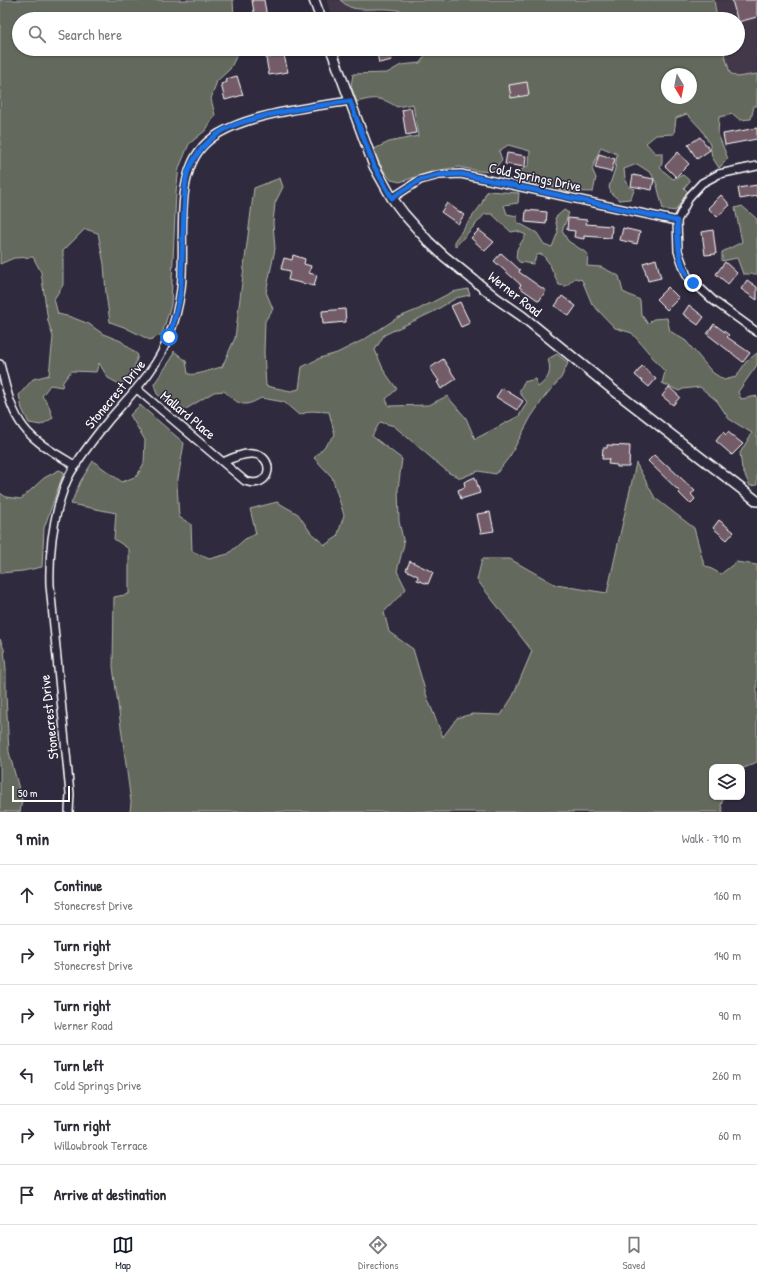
<!DOCTYPE html>
<html lang="en">
<head>
<meta charset="utf-8">
<style>
	body { margin:0; font-family:"Patrick Hand",sans-serif; background:#f2f2f3; color:#2b2b33 }
	.controls { position:absolute; right:12px; bottom:12px; display:grid; overflow:hidden; border-radius:8px; box-shadow:0 1px 3px #0004 }
	.controls button { width:36px; height:36px; display:grid; place-items:center; padding:0; border:0; border-bottom:1px solid #e1e1e2; background:#fff; color:#2b2b33; font:20px sans-serif }
	.compass { position:absolute; left:661px; top:68px; width:36px; height:36px; border-radius:50%; background:#fff; box-shadow:0 1px 3px #0004; rotate:170deg }
	.scale { position:absolute; left:12px; bottom:10px; width:58px; box-sizing:border-box; padding-left:4px; border:2px solid #fff; border-top:0; font-size:11px; line-height:14px; white-space:nowrap; color:#fff; -webkit-text-stroke:3px #2f2a3d; paint-order:stroke }
	.stop { position:absolute; width:12px; height:12px; margin:-9px; border:3px solid #1a73e8; border-radius:50%; background:#fff }
	.stop.end { background:#1a73e8; border-color:#fff; box-shadow:0 1px 4px #0008 }
	.list { margin:0; padding:0; list-style:none }
	h2 { display:flex; justify-content:space-between; align-items:center; height:52px; margin:0; padding:0 16px; font-size:17px }
	h2 small { font-size:13px; font-weight:400; color:#7c7c81 }
	.list li { display:grid; grid-template-columns:26px 1fr auto; gap:12px; align-items:center; box-sizing:border-box; height:60px; padding:0 16px; border-top:1px solid #e1e1e2 }
	.list b { display:block; font-size:15px; white-space:nowrap }
	.list p { margin:0; font-size:13px; white-space:nowrap; color:#7c7c81 }
	.list em { font-size:13px; font-style:normal; color:#7c7c81 }
	.icon { flex:none; width:22px; height:22px; fill:none; stroke:currentColor; stroke-width:2; stroke-linecap:round; stroke-linejoin:round }
	.map { position:relative; flex:none; width:757px; height:812px; overflow:hidden }
	.search { position:absolute; background:#fff; box-shadow:0 1px 3px #0004; left:12px; right:12px; top:12px; height:44px; display:flex; align-items:center; gap:10px; box-sizing:border-box; padding:0 14px; border-radius:22px; color:#7c7c81; font-size:15px }
	.sheet { height:412px; background:#fff }
	nav { display:flex; justify-content:space-around; align-items:center; box-sizing:border-box; height:56px; border-top:1px solid #e1e1e2; background:#fff; font-size:11px; color:#7c7c81 }
	nav a { display:grid; justify-items:center; gap:2px }
	nav .on { color:#111827 }
	.map>svg:first-child { display:block }
	.built { fill:#43394a }
	.green { fill:#64695b; stroke:#b2b4ad; fill-rule:evenodd }
	.building { fill:#735b67; stroke:#fff }
	.lines { fill:none; stroke-linecap:round; stroke-linejoin:round }
	.street-casing { stroke:#fff; stroke-width:10 }
	.secondary-casing { stroke:#fff; stroke-width:12 }
	.street { stroke:#2f2a3d; stroke-width:7 }
	.secondary { stroke:#2f2a3d; stroke-width:9 }
	.route { stroke:#1a73e8; stroke-width:5 }
	.labels { text-anchor:middle; stroke-width:3; stroke-linejoin:round; paint-order:stroke }
	.street-label { font-size:14px; fill:#fff; stroke:#2f2a3d }
</style>
</head>
<body>
<div class="map">
<svg width="757" height="812" viewBox="0 0 757 812">
	<rect width="100%" height="100%" fill="#2f2a3d"/>
	<filter id="ink" filterUnits="userSpaceOnUse"><feTurbulence type="fractalNoise" baseFrequency=".025" numOctaves="2"/><feDisplacementMap in="SourceGraphic" scale="8" xChannelSelector="R" yChannelSelector="G"/><feConvolveMatrix kernelMatrix="1 2 1 2 8 2 1 2 1" color-interpolation-filters="sRGB"/></filter>
	<g filter="url(#ink)">
		<g class="built">
			<polygon points="326,0 416,0 343,19 333,19"/>
			<polygon points="701,0 757,0 757,86 729,92 716,49 738,49 738,19 707,19"/>
		</g>
		<g class="green">
			<polygon points="0,0 233,0 234,19 19,19 19,49 238,49 239,51 230,69 217,81 211,99 215,115 206,130 189,144 179,168 176,192 171,305 162,334 150,340 124,327 110,322 106,294 104,264 98,233 85,229 63,251 63,285 54,299 58,314 71,317 89,324 103,334 121,341 138,355 133,372 121,385 108,378 99,363 96,372 71,371 63,382 62,387 50,385 42,396 48,404 53,418 41,425 29,423 22,409 19,395 33,379 49,375 53,337 48,321 41,272 33,257 14,258 0,264"/>
			<path d="M340 0H714L717 19H413C402 3 370 12 353 8 348 7 344 3 340 0Z"/>
			<path d="M428 49H723L730 73 737 77 757 74V106H754L751 119 740 120 733 114 719 117 718 134 728 159 719 168 712 157 710 145 702 130 687 114 676 118 674 134 656 135 646 143 655 153H662V163L660 168 673 179 683 175 690 181 684 188 688 192 675 211 663 209 657 185 651 173 637 164 624 169 625 178 629 187 635 189 630 199 619 200 611 193 609 187 615 169 617 154 601 147 592 169 596 178 593 192 563 191 548 184 529 185 515 180 520 171 529 165 530 151 508 145 499 151 502 160 492 172 479 171 459 167 434 171 400 182 391 180 384 171 372 150 389 142 418 136 413 104 397 107C381 97 375 97 357 102L351 86 353 74 387 73 401 65 420 63 428 51ZM667 74H691V98H667Z"/>
			<path d="M280 178 283 187 275 203 273 223 275 249 266 292 273 309 265 321 264 352 266 386 291 391 299 389 302 367 320 358 337 353 365 339 397 318 419 309 452 292 468 289 470 295 456 298 433 312 384 335 375 350 384 371 397 389 386 399 389 406 429 405 447 396 466 418 475 439 519 416 527 402 519 392 524 382 535 379 538 387C549 378 552 373 548 359L557 354 568 363 561 378 546 395 531 417 510 456 496 474 478 471 461 478 449 473 394 426 380 422 372 436 402 459 398 489 399 521 404 544 397 571 406 589 384 612 389 632 413 649 427 697 443 737 457 718 472 714 501 715 513 696 532 651 477 580 482 559H510L556 585 607 593 636 463 655 498 694 528 704 565 721 574 736 562 757 565V762L742 769V767H712V797H724L721 805 723 812H130L131 802 113 667 114 597 129 594V549L114 539 116 513 71 504 80 482 93 461 122 482 137 476 144 463 145 440 130 415 140 405 184 443 177 485 179 517 191 524 192 551 209 559 228 554 245 539 256 534 250 509 277 502 298 514 311 533 325 545 337 537 344 515 332 477 314 458 335 435 329 412 311 411 299 415 284 402 261 398C242 409 239 404 224 391L214 392 186 409 171 405 157 394 154 384 172 358 174 351 186 361 188 374C198 376 211 369 222 367L235 338 254 188Z"/>
			<polygon points="487,191 519,193 518,203 504,205 507,214 517,216 517,222 537,233 544,244 552,247 558,232 555,218 564,210 569,213 562,231 568,241 588,254 587,266 601,267 619,276 623,292 640,300 641,314 648,324 653,319 667,318 670,331 686,341 712,372 724,380 736,377 746,362 757,353 757,365 738,392 741,399 757,396 757,485 750,486 742,469 740,453 752,433 729,419 717,401 700,387 683,389 679,391 662,383 665,372 632,333 615,328 592,304 582,280 575,278 566,286 559,285 549,263 542,254 537,255 533,264 519,262 516,258 517,249 526,235 517,231 511,232 492,214 485,214 455,247 455,240 481,205"/>
			<polygon points="742,206 757,219 757,274 743,274 737,258 722,261 722,252 742,242 735,208"/>
			<polygon points="59,470 64,472 44,528 42,567 23,571 0,573 0,493 6,497 21,499 44,478"/>
			<polygon points="0,639 4,649 6,669 6,695 9,752 22,800 20,812 0,812"/>
		</g>
		<g class="building">
			<polygon points="252,0 264,0 267,17 255,18"/>
			<polygon points="732,0 757,0 757,17 738,22"/>
			<polygon points="376,49 386,49 387,52 390,51 392,60 379,63"/>
			<polygon points="283,51 288,72 269,75 266,58 272,57 272,53"/>
			<polygon points="237,76 243,95 225,100 221,84 227,82 226,79"/>
			<polygon points="527,82 529,95 511,98 509,85"/>
			<polygon points="411,108 416,133 406,135 402,110"/>
			<polygon points="757,128 757,139 725,145 723,134"/>
			<polygon points="700,137 710,150 697,159 688,145"/>
			<polygon points="678,152 689,164 676,177 665,166"/>
			<polygon points="507,153 526,156 525,167 505,164"/>
			<polygon points="599,154 615,159 611,172 595,168"/>
			<polygon points="633,175 654,179 652,190 631,186"/>
			<polygon points="757,185 757,196 740,199 738,188"/>
			<polygon points="721,195 730,205 717,217 708,208"/>
			<polygon points="447,203 464,215 458,224 441,212"/>
			<polygon points="526,210 547,212 546,224 525,222"/>
			<polygon points="568,218 587,220 586,224 612,226 611,238 584,236 584,239 574,237 575,231 567,230"/>
			<polygon points="623,228 640,232 637,244 620,240"/>
			<polygon points="479,230 494,242 485,251 471,238"/>
			<polygon points="713,230 716,254 705,255 702,232"/>
			<polygon points="501,253 520,270 519,272 546,291 539,301 519,287 521,285 494,261"/>
			<polygon points="293,255 305,259 304,264 311,266 309,273 317,275 314,286 288,280 290,271 281,269 284,258 292,260"/>
			<polygon points="656,259 661,278 648,281 643,263"/>
			<polygon points="725,262 737,273 728,284 716,274"/>
			<polygon points="747,280 757,287 757,300 741,289"/>
			<polygon points="668,287 679,298 667,310 656,299"/>
			<polygon points="562,296 576,306 569,316 555,306"/>
			<polygon points="460,302 470,323 461,327 451,306"/>
			<polygon points="689,305 704,317 698,325 683,314"/>
			<polygon points="345,309 346,322 323,324 322,311"/>
			<polygon points="714,324 729,335 727,337 750,353 743,362 707,334"/>
			<polygon points="443,359 456,379 441,389 437,382 439,381 430,368"/>
			<polygon points="642,366 656,379 649,387 635,375"/>
			<polygon points="669,387 680,397 673,405 662,396"/>
			<polygon points="502,388 523,401 517,410 496,397"/>
			<polygon points="723,432 726,435 728,432 743,444 732,455 716,441"/>
			<polygon points="607,445 630,446 629,467 617,467 617,465 608,464 609,459 602,459 603,448 607,448"/>
			<polygon points="654,455 665,465 666,464 695,491 691,494 695,499 690,504 679,493 680,492 648,461"/>
			<polygon points="475,477 480,493 461,499 458,490 465,487 464,482"/>
			<polygon points="490,512 494,531 481,533 477,514"/>
			<polygon points="719,520 734,532 727,540 713,528"/>
			<polygon points="410,561 433,572 428,584 417,580 418,576 406,570"/>
		</g>
		<g class="lines">
			<defs>
				<g id="street">
					<polyline points="757,166 719,174 702,183 690,196 677,221 678,251 687,276 714,301 757,332"/>
					<polyline points="392,198 420,180 439,175 461,174 677,221"/>
					<path d="M0 364C5 383 9 405 20 422 32 442 57 454 76 466"/>
					<path d="M137 389 245 481C272 491 276 455 253 454 243 453 232 458 223 462"/>
					<path d="M69 812 70 794 50 585C49 551 53 517 65 485 72 466 95 437 108 421 132 393 156 371 169 336 175 321 179 305 181 289 186 249 174 185 199 151 224 115 308 108 350 101"/>
				</g>
				<g id="secondary">
					<polyline points="314,0 321,19"/>
					<polyline points="331,49 374,166 392,198 404,214 429,242 444,256 496,298 522,316 612,389 757,501"/>
				</g>
			</defs>
			<use href="#street" class="street-casing"/>
			<use href="#secondary" class="secondary-casing"/>
			<use href="#street" class="street"/>
			<use href="#secondary" class="secondary"/>
		</g>
	</g>
	<g class="lines" filter="url(#ink)">
		<path class="route" d="M169 337C174 321 180 304 181 287 182 260 183 234 184 207 185 196 184 182 188 171 198 148 216 131 240 123 275 111 314 107 350 101L374 166 392 198 420 180 439 175 461 174 677 221C678 242 677 266 693 283"/>
	</g>
	<g class="labels">
		<g class="street-label">
			<text transform="translate(535 177) rotate(12)" y="5">Cold Springs Drive</text>
			<text transform="translate(515 294) rotate(38)" y="5">Werner Road</text>
			<text transform="translate(115 394) rotate(-50)" y="5">Stonecrest Drive</text>
			<text transform="translate(188 415) rotate(40)" y="5">Mallard Place</text>
			<text transform="translate(49 717) rotate(-96)" y="5">Stonecrest Drive</text>
		</g>
	</g>
</svg>
<div class="controls">
<button><svg class="icon" aria-label="layers" viewBox="0 0 24 24"><path d="M12 4l9 5-9 5-9-5zM3 14l9 5 9-5"/></svg></button>
</div>
<svg class="compass" viewBox="-18 -18 36 36"><path d="M0-13l5 13h-10z" fill="#e53935"/><path d="M0 13l5-13h-10z" fill="#7c7c81"/></svg>
<div class="scale">50 m</div>
<div class="stop" style="left:169px;top:337px"></div>
<div class="stop end" style="left:693px;top:283px"></div>
<div class="search"><svg class="icon" aria-label="search" viewBox="0 0 24 24"><circle cx="10" cy="10" r="6"/><path d="M15 15l6 6"/></svg>Search here</div>
</div>
<section class="sheet">
<h2>9 min<small>Walk · 710 m</small></h2>
<ul class="list">
<li><svg class="icon" aria-label="ahead" viewBox="0 0 24 24"><path d="M12 20V5M6 11l6-6 6 6"/></svg><div><b>Continue</b><p>Stonecrest Drive</p></div><em>160 m</em></li>
<li><svg class="icon" aria-label="right" viewBox="0 0 24 24"><path d="M7 20v-9h11M14 6l5 5-5 5"/></svg><div><b>Turn right</b><p>Stonecrest Drive</p></div><em>140 m</em></li>
<li><svg class="icon" aria-label="right" viewBox="0 0 24 24"><path d="M7 20v-9h11M14 6l5 5-5 5"/></svg><div><b>Turn right</b><p>Werner Road</p></div><em>90 m</em></li>
<li><svg class="icon" aria-label="left" viewBox="0 0 24 24"><path d="M17 20v-9H6M10 6l-5 5 5 5"/></svg><div><b>Turn left</b><p>Cold Springs Drive</p></div><em>260 m</em></li>
<li><svg class="icon" aria-label="right" viewBox="0 0 24 24"><path d="M7 20v-9h11M14 6l5 5-5 5"/></svg><div><b>Turn right</b><p>Willowbrook Terrace</p></div><em>60 m</em></li>
<li><svg class="icon" aria-label="arrive" viewBox="0 0 24 24"><path d="M6 21V4h12l-3 4 3 4H6"/></svg><div><b>Arrive at destination</b></div></li>
</ul>
</section>
<nav>
<a class="on"><svg class="icon" aria-label="map" viewBox="0 0 24 24"><path d="M3 6l6-2 6 2 6-2v14l-6 2-6-2-6 2zM9 4v14M15 6v14"/></svg>Map</a>
<a><svg class="icon" aria-label="directions" viewBox="0 0 24 24"><path d="M12 3l9 9-9 9-9-9zM9 14v-3h6M13 9l2 2-2 2"/></svg>Directions</a>
<a><svg class="icon" aria-label="saved" viewBox="0 0 24 24"><path d="M7 4h10v16l-5-4-5 4z"/></svg>Saved</a>
</nav>
</body>
</html>
